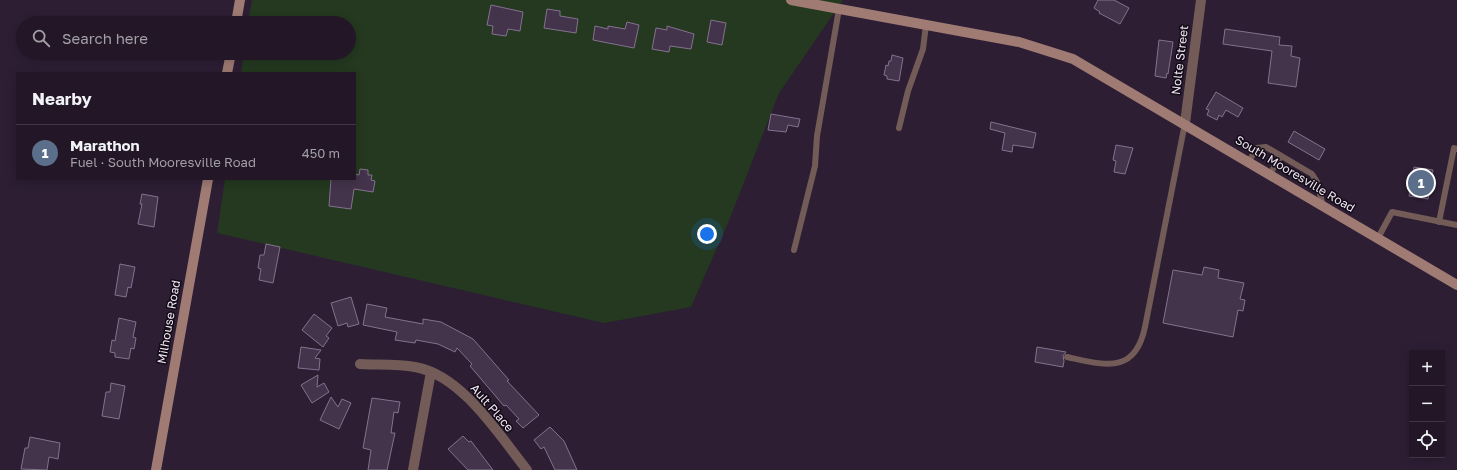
<!DOCTYPE html>
<html lang="en">
<head>
<meta charset="utf-8">
<style>
	body { margin:0; font-family:"Golos Text",sans-serif; background:#2a1f2f; color:#f1f3f6 }
	.controls { position:absolute; right:12px; bottom:12px; display:grid; overflow:hidden; border-radius:0px; box-shadow:0 2px 10px #0003 }
	.controls button { width:36px; height:36px; display:grid; place-items:center; padding:0; border:0; border-bottom:1px solid #3f3544; background:#221627; color:#f1f3f6; font:20px sans-serif }
	.you { position:absolute; left:707px; top:234px; width:14px; height:14px; margin:-10px; border:3px solid #fff; border-radius:50%; background:#1a73e8; box-shadow:0 0 0 6px #1a73e833 }
	.badge { display:grid; place-items:center; width:26px; height:26px; border-radius:50%; background:#8c9099; color:#fff; font-size:13px; font-weight:700 }
	.pin { position:absolute; translate:-50% -50%; border:2px solid #fff; box-shadow:0 1px 4px #0006 }
	.list { margin:0; padding:0; list-style:none }
	h2 { display:flex; justify-content:space-between; align-items:center; height:52px; margin:0; padding:0 16px; font-size:17px }
	h2 small { font-size:13px; font-weight:400; color:#a29fa7 }
	.list li { display:grid; grid-template-columns:26px 1fr auto; gap:12px; align-items:center; box-sizing:border-box; height:56px; padding:0 16px; border-top:1px solid #3f3544 }
	.list b { display:block; font-size:15px; white-space:nowrap }
	.list p { margin:0; font-size:13px; white-space:nowrap; color:#a29fa7 }
	.list em { font-size:13px; font-style:normal; color:#a29fa7 }
	.icon { flex:none; width:22px; height:22px; fill:none; stroke:currentColor; stroke-width:2; stroke-linecap:round; stroke-linejoin:round }
	.map { position:relative; flex:none; width:1457px; height:470px; overflow:hidden }
	.search { position:absolute; background:#221627; box-shadow:0 2px 10px #0003; left:16px; top:16px; width:340px; height:44px; display:flex; align-items:center; gap:10px; box-sizing:border-box; padding:0 14px; border-radius:22px; color:#a29fa7; font-size:15px }
	.panel { position:absolute; background:#221627; box-shadow:0 2px 10px #0003; left:16px; top:72px; width:340px; height:108px; border-radius:0px }
	.map>svg:first-child { display:block }
	.green { fill:#243920 }
	.building { fill:#43334b; stroke:#84728d }
	.lines { fill:none; stroke-linecap:round; stroke-linejoin:round }
	.lane { stroke:#735c57; stroke-width:6 }
	.street { stroke:#735c57; stroke-width:10 }
	.secondary { stroke:#9f7b73; stroke-width:10 }
	.labels { text-anchor:middle; stroke-width:3; stroke-linejoin:round; paint-order:stroke }
	.street-label { font-size:12px; fill:#f1e7f6; stroke:#120b15 }
</style>
</head>
<body>
<div class="map">
<svg width="1457" height="470" viewBox="0 0 1457 470">
	<rect width="100%" height="100%" fill="#2d1e34"/>
	<polygon class="green" points="252,0 843,0 779,93 728,223 691,307 604,323 217,233 225,179 355,179 355,73 241,73 244,53 349,53 349,23 248,23"/>
	<g class="building">
		<polygon points="1098,0 1114,0 1129,8 1120,24 1099,13 1100,12 1094,8"/>
		<polygon points="491,5 523,12 520,31 508,29 506,36 492,34 493,26 487,25"/>
		<polygon points="547,9 560,11 560,16 578,19 576,33 544,28"/>
		<polygon points="711,20 726,23 722,45 707,42"/>
		<polygon points="627,22 639,25 634,48 593,40 595,26 608,29 608,26 625,29"/>
		<polygon points="667,26 694,34 691,49 670,46 669,52 652,49 656,28 667,30"/>
		<polygon points="1225,29 1280,37 1279,45 1292,46 1291,56 1300,58 1296,87 1268,83 1272,51 1223,44"/>
		<polygon points="1159,40 1173,42 1168,74 1167,73 1166,78 1155,76"/>
		<polygon points="892,55 903,58 899,81 887,79 887,76 884,75 886,65 888,66 889,61 891,61"/>
		<polygon points="1216,92 1243,108 1238,117 1226,110 1222,117 1219,115 1217,120 1207,115 1209,110 1206,109"/>
		<polygon points="771,114 800,119 798,127 788,125 786,132 768,130"/>
		<polygon points="991,122 1036,133 1033,148 1013,145 1012,152 1002,150 1005,133 990,129"/>
		<polygon points="1294,131 1325,149 1319,160 1288,142"/>
		<polygon points="1116,145 1133,148 1125,174 1114,172 1116,161 1113,160"/>
		<polygon points="1414,167 1433,170 1428,199 1409,196"/>
		<polygon points="360,169 368,170 368,175 372,175 371,180 375,181 373,192 354,189 351,209 329,206 331,179 355,179 355,174 359,175"/>
		<polygon points="142,194 158,197 154,227 138,224 142,204 140,204"/>
		<polygon points="266,244 280,247 273,283 259,280 261,269 258,268 260,255 264,255"/>
		<polygon points="120,264 135,267 131,288 128,287 126,297 115,295"/>
		<polygon points="1204,267 1219,270 1218,278 1244,283 1240,299 1245,300 1243,311 1238,310 1233,337 1163,323 1173,270 1202,275"/>
		<polygon points="351,297 359,324 348,327 347,323 338,326 331,303"/>
		<polygon points="367,304 387,308 385,317 423,324 423,319 441,322 473,339 509,380 507,381 539,415 523,428 516,421 519,419 506,405 504,406 470,366 472,364 457,348 455,352 438,344 416,340 415,343 395,340 397,332 363,325"/>
		<polygon points="314,314 332,328 326,336 329,338 323,347 302,330"/>
		<polygon points="119,318 136,322 133,337 136,338 134,349 131,348 129,359 115,357 115,353 110,352 112,340 115,341"/>
		<polygon points="301,347 321,350 315,358 320,359 319,370 298,368"/>
		<polygon points="1037,347 1066,352 1063,356 1064,361 1063,367 1035,362"/>
		<polygon points="318,375 317,387 324,383 329,392 312,403 301,385"/>
		<polygon points="111,383 125,386 119,419 102,416 106,392 110,392"/>
		<polygon points="331,397 338,407 342,399 351,403 339,429 320,420"/>
		<polygon points="372,398 400,402 398,413 394,412 391,433 395,433 387,470 368,470 371,450 363,448"/>
		<polygon points="550,427 564,441 577,470 555,470 544,447 541,449 534,440"/>
		<polygon points="463,436 469,442 471,441 493,470 468,470 448,449"/>
		<polygon points="30,437 60,443 58,459 49,457 47,470 21,469 25,448 28,448"/>
	</g>
	<g class="lines">
		<g class="lane">
			<polyline points="899,128 908,91 923,49 926,25"/>
			<polyline points="1249,161 1257,148 1266,147 1312,174 1317,182 1323,206"/>
			<polyline points="1270,174 1281,156"/>
			<polyline points="1439,222 1454,148 1457,149"/>
			<polyline points="1378,238 1392,212 1457,225"/>
			<polyline points="794,250 815,166 817,136 839,9"/>
			<path d="M1067 357C1105 365 1135 375 1145 327L1185 123"/>
		</g>
		<g class="street">
			<polyline points="1185,123 1201,0"/>
			<path d="M360 364C378 365 397 364 415 367 462 375 499 435 527 470"/>
			<polyline points="413,470 431,372"/>
		</g>
		<g class="secondary">
			<polyline points="791,0 1019,42 1073,59 1457,285"/>
			<polyline points="236,23 240,0"/>
			<polyline points="227,73 231,53"/>
			<polyline points="156,470 208,179"/>
		</g>
	</g>
	<g class="labels">
		<g class="street-label">
			<text transform="translate(1180 60) rotate(-83)" y="4">Nolte Street</text>
			<text transform="translate(1295 174) rotate(31)" y="4">South Mooresville Road</text>
			<text transform="translate(169 322) rotate(-80)" y="4">Milhouse Road</text>
			<text transform="translate(492 408) rotate(49)" y="4">Ault Place</text>
		</g>
	</g>
</svg>
<div class="controls">
<button>+</button>
<button>−</button>
<button><svg class="icon" aria-label="locate" viewBox="0 0 24 24"><circle cx="12" cy="12" r="6"/><path d="M12 2v4M12 18v4M2 12h4M18 12h4"/></svg></button>
</div>
<div class="you"></div>
<div class="pin badge" style="left:1421px;top:183px;background:#5c6f8a">1</div>
<div class="search"><svg class="icon" aria-label="search" viewBox="0 0 24 24"><circle cx="10" cy="10" r="6"/><path d="M15 15l6 6"/></svg>Search here</div>
<section class="panel">
<h2>Nearby<small></small></h2>
<ul class="list">
<li><span class="badge" style="background:#5c6f8a">1</span><div><b>Marathon</b><p>Fuel · South Mooresville Road</p></div><em>450 m</em></li>
</ul>
</section>
</div>
</body>
</html>
